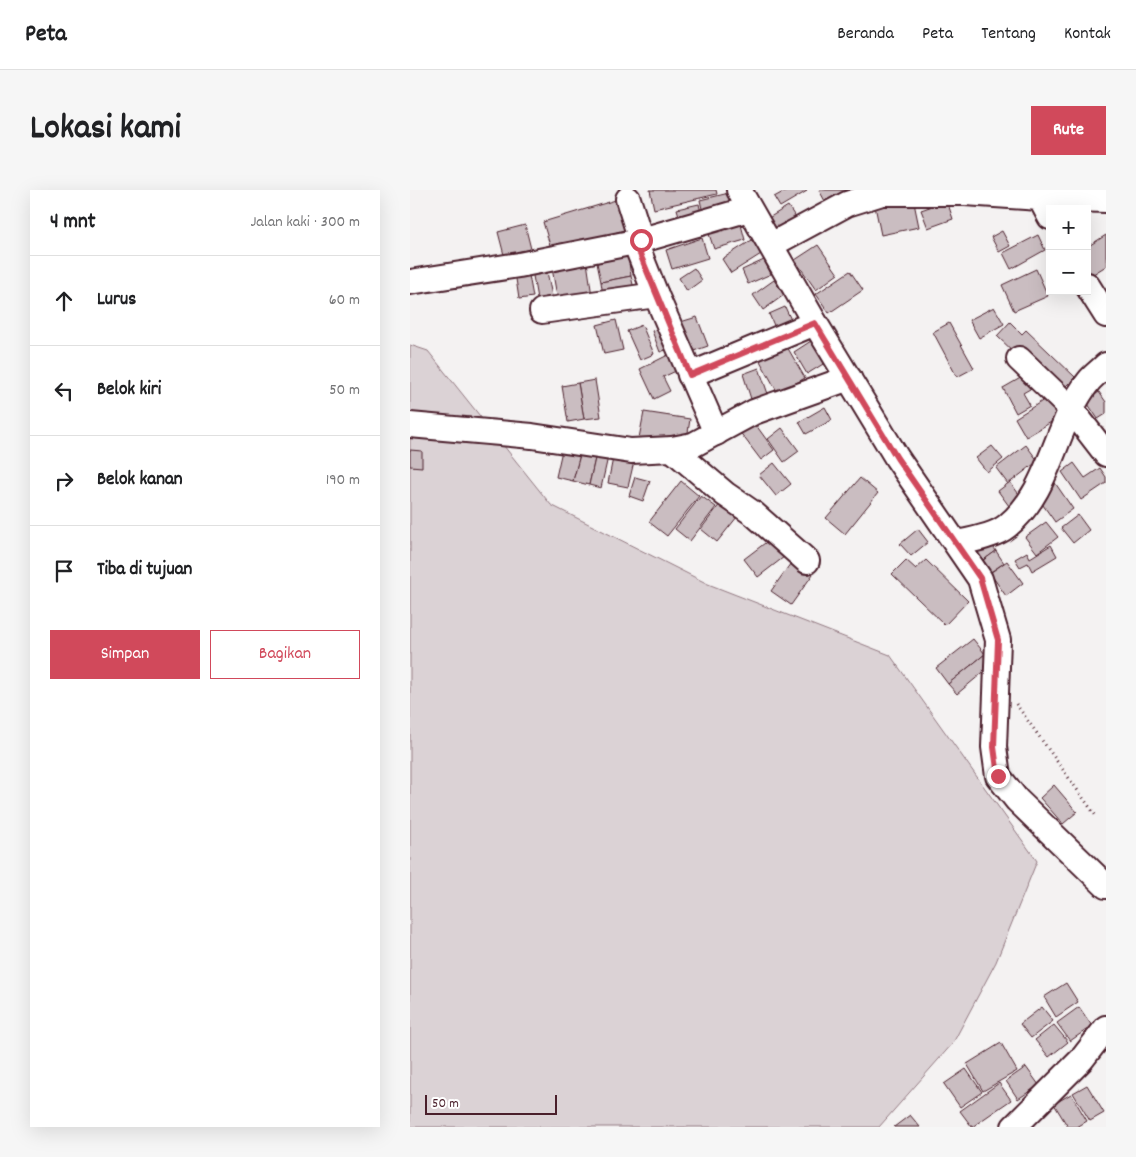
<!DOCTYPE html>
<html lang="id">
<head>
<meta charset="utf-8">
<style>
	body { margin:0; font-family:Dekko,sans-serif; background:#f6f6f6; color:#202124 }
	.controls { position:absolute; right:15px; top:15px; display:grid; overflow:hidden; border-radius:0px; box-shadow:0 5px 20px #0002 }
	.controls button { width:45px; height:45px; display:grid; place-items:center; padding:0; border:0; border-bottom:1px solid #e0e0e0; background:#fff; color:#202124; font:25px sans-serif }
	.scale { position:absolute; left:15px; bottom:12px; width:132px; box-sizing:border-box; padding-left:5px; border:2px solid #4a1f2b; border-top:0; font-size:14px; line-height:18px; white-space:nowrap; color:#4a1f2b; -webkit-text-stroke:4px #fff; paint-order:stroke }
	.stop { position:absolute; width:15px; height:15px; margin:-11px; border:4px solid #d1495b; border-radius:50%; background:#fff }
	.stop.end { background:#d1495b; border-color:#fff; box-shadow:0 1px 5px #0008 }
	.list { margin:0; padding:0; list-style:none }
	h2 { display:flex; justify-content:space-between; align-items:center; height:65px; margin:0; padding:0 20px; font-size:21px }
	h2 small { font-size:16px; font-weight:400; color:#757577 }
	.list li { display:grid; grid-template-columns:32px 1fr auto; gap:15px; align-items:center; box-sizing:border-box; height:90px; padding:0 20px; border-top:1px solid #e0e0e0 }
	.list b { display:block; font-size:19px; white-space:nowrap }
	.list em { font-size:16px; font-style:normal; color:#757577 }
	.actions { display:flex; gap:10px; padding:15px 20px }
	.actions a { flex:1; padding:11px 0; border:1px solid #d1495b; border-radius:0px; text-align:center; font-size:18px; color:#d1495b }
	.actions .main { background:#d1495b; color:#fff }
	.icon { flex:none; width:28px; height:28px; fill:none; stroke:currentColor; stroke-width:2; stroke-linecap:round; stroke-linejoin:round }
	.map { position:relative; flex:none; width:696px; height:937px; overflow:hidden; border-radius:0px }
	header { display:flex; align-items:center; gap:30px; box-sizing:border-box; height:70px; padding:0 25px; background:#fff; border-bottom:1px solid #e0e0e0 }
	header strong { font-size:24px }
	nav { display:flex; gap:28px; margin-inline-start:auto; font-size:18px }
	.intro { display:flex; align-items:center; justify-content:space-between; box-sizing:border-box; height:120px; padding:0 30px }
	h1 { margin:0; font-size:35px }
	.button { padding:12px 22px; border-radius:0px; background:#d1495b; color:#fff; font-size:18px; font-weight:700 }
	main { display:flex; gap:30px; padding:0 30px }
	aside { flex:1; background:#fff; border-radius:0px; box-shadow:0 5px 20px #0002 }
	.map>svg:first-child { display:block }
	.green { fill:#dbd2d5; stroke:#927880 }
	.building { fill:#cabdc1; stroke:#4a1f2b }
	.lines { fill:none; stroke-linecap:round; stroke-linejoin:round }
	.minor-casing { stroke:#4a1f2b; stroke-width:28 }
	.path { stroke:#4a1f2b; stroke-width:3; stroke-dasharray:1 4; stroke-linecap:butt }
	.minor { stroke:#fff; stroke-width:24 }
	.route { stroke:#d1495b; stroke-width:6 }
</style>
</head>
<body>
<header>
<strong>Peta</strong>
<nav><a>Beranda</a><a>Peta</a><a>Tentang</a><a>Kontak</a></nav>
</header>
<div class="intro"><h1>Lokasi kami</h1><a class="button">Rute</a></div>
<main>
<aside>
<h2>4 mnt<small>Jalan kaki · 300 m</small></h2>
<ul class="list">
<li><svg class="icon" aria-label="ahead" viewBox="0 0 24 24"><path d="M12 20V5M6 11l6-6 6 6"/></svg><div><b>Lurus</b></div><em>60 m</em></li>
<li><svg class="icon" aria-label="left" viewBox="0 0 24 24"><path d="M17 20v-9H6M10 6l-5 5 5 5"/></svg><div><b>Belok kiri</b></div><em>50 m</em></li>
<li><svg class="icon" aria-label="right" viewBox="0 0 24 24"><path d="M7 20v-9h11M14 6l5 5-5 5"/></svg><div><b>Belok kanan</b></div><em>190 m</em></li>
<li><svg class="icon" aria-label="arrive" viewBox="0 0 24 24"><path d="M6 21V4h12l-3 4 3 4H6"/></svg><div><b>Tiba di tujuan</b></div></li>
</ul>
<div class="actions"><a class="main">Simpan</a><a>Bagikan</a></div>
</aside>
<div class="map">
<svg width="696" height="937" viewBox="0 0 696 937">
	<rect width="100%" height="100%" fill="#f4f2f2"/>
	<filter id="ink" filterUnits="userSpaceOnUse"><feTurbulence type="fractalNoise" baseFrequency=".02" numOctaves="2"/><feDisplacementMap in="SourceGraphic" scale="10" xChannelSelector="R" yChannelSelector="G"/><feConvolveMatrix kernelMatrix="1 2 1 2 8 2 1 2 1" color-interpolation-filters="sRGB"/></filter>
	<g filter="url(#ink)">
		<polygon class="green" points="0,155 18,161 141,315 298,394 480,465 627,671 586,772 543,853 469,937 0,937"/>
		<g class="building">
			<polygon points="240,0 306,0 307,4 244,19"/>
			<polygon points="377,0 396,0 397,1 370,17 364,7"/>
			<polygon points="409,0 441,0 442,1 416,13"/>
			<polygon points="319,3 322,16 293,23 290,10"/>
			<polygon points="503,8 509,37 471,45 465,16"/>
			<polygon points="209,9 217,39 142,62 133,32"/>
			<polygon points="537,11 543,29 518,38 511,20"/>
			<polygon points="289,14 291,23 270,29 267,19"/>
			<polygon points="378,16 388,31 367,45 357,29"/>
			<polygon points="330,31 335,50 304,59 298,41"/>
			<polygon points="115,35 121,59 94,65 88,42"/>
			<polygon points="592,41 600,56 589,62 581,47"/>
			<polygon points="628,45 635,60 601,79 593,63"/>
			<polygon points="696,45 696,76 680,86 677,82 677,57"/>
			<polygon points="292,48 298,68 262,79 256,60"/>
			<polygon points="342,50 351,64 321,83 312,69"/>
			<polygon points="408,55 428,84 406,100 385,70"/>
			<polygon points="218,66 221,86 191,92 187,73"/>
			<polygon points="354,70 361,84 338,94 332,80"/>
			<polygon points="177,72 182,106 148,112 142,78"/>
			<polygon points="136,77 142,106 127,109 122,80"/>
			<polygon points="284,78 292,90 277,101 269,88"/>
			<polygon points="626,79 638,106 604,121 592,95"/>
			<polygon points="118,80 123,107 109,109 105,82"/>
			<polygon points="440,81 453,100 419,123 406,104"/>
			<polygon points="221,86 224,99 193,105 191,92"/>
			<polygon points="364,90 374,105 353,120 343,105"/>
			<polygon points="375,117 382,132 366,140 359,124"/>
			<polygon points="584,117 594,134 569,148 559,130"/>
			<polygon points="287,127 298,156 278,163 267,133"/>
			<polygon points="206,130 213,160 194,164 187,135"/>
			<polygon points="600,132 612,144 616,140 665,187 648,204 587,146"/>
			<polygon points="539,133 564,178 547,187 523,142"/>
			<polygon points="232,135 244,164 230,170 217,141"/>
			<polygon points="256,136 264,157 250,162 242,141"/>
			<polygon points="372,148 395,188 368,203 345,162"/>
			<polygon points="404,149 418,171 397,184 384,162"/>
			<polygon points="260,164 268,180 253,187 260,201 244,209 230,179"/>
			<polygon points="349,178 358,204 341,209 333,184"/>
			<polygon points="621,182 627,195 613,203 620,215 606,223 593,198"/>
			<polygon points="185,190 191,227 174,229 168,193"/>
			<polygon points="168,193 174,229 158,232 152,196"/>
			<polygon points="689,202 696,212 696,224 688,229 676,211"/>
			<polygon points="642,205 653,225 616,247 605,228"/>
			<polygon points="415,217 422,230 396,244 389,232"/>
			<polygon points="234,222 280,229 276,256 229,248"/>
			<polygon points="343,231 364,260 351,270 329,241"/>
			<polygon points="372,238 389,261 374,272 358,249"/>
			<polygon points="616,255 628,271 598,294 586,278"/>
			<polygon points="153,256 171,261 163,291 146,287"/>
			<polygon points="582,256 593,269 577,282 566,268"/>
			<polygon points="0,260 12,261 12,277 0,276"/>
			<polygon points="171,261 186,264 179,295 163,291"/>
			<polygon points="204,263 225,267 218,297 198,293"/>
			<polygon points="186,264 198,267 191,298 179,295"/>
			<polygon points="364,273 381,294 366,306 349,285"/>
			<polygon points="664,273 675,288 690,278 696,287 696,293 671,310 652,282"/>
			<polygon points="225,287 240,291 233,311 219,306"/>
			<polygon points="641,287 663,319 645,332 628,308"/>
			<polygon points="450,288 468,303 435,344 416,328"/>
			<polygon points="271,291 289,306 257,346 239,332"/>
			<polygon points="600,292 611,307 599,316 588,301"/>
			<polygon points="291,306 306,317 280,351 265,339"/>
			<polygon points="310,314 327,327 307,352 291,339"/>
			<polygon points="668,325 679,340 663,353 651,338"/>
			<polygon points="636,332 648,347 627,363 615,347"/>
			<polygon points="508,339 518,352 501,366 490,354"/>
			<polygon points="577,347 586,361 568,374 558,360"/>
			<polygon points="359,350 374,367 348,387 334,369"/>
			<polygon points="641,355 647,366 622,381 618,373 610,377 605,369 617,362 620,368"/>
			<polygon points="586,361 594,373 576,385 568,374"/>
			<polygon points="383,370 403,384 381,415 361,401"/>
			<polygon points="496,370 506,379 516,370 558,411 535,435 482,384"/>
			<polygon points="597,371 613,393 596,406 580,383"/>
			<polygon points="563,449 575,464 538,494 526,478"/>
			<polygon points="575,464 583,474 547,504 538,494"/>
			<polygon points="644,595 667,622 653,634 630,608"/>
			<polygon points="656,793 668,812 646,827 634,807"/>
			<polygon points="632,817 643,831 621,848 610,834"/>
			<polygon points="669,817 682,836 660,851 647,833"/>
			<polygon points="644,835 658,852 639,867 625,850"/>
			<polygon points="591,853 607,881 573,901 557,874"/>
			<polygon points="616,877 629,895 608,909 596,891"/>
			<polygon points="556,879 572,902 550,917 534,894"/>
			<polygon points="589,893 601,910 562,937 550,921"/>
			<polygon points="677,895 694,923 680,931 663,903"/>
			<polygon points="661,904 677,931 667,937 658,937 644,914"/>
			<polygon points="500,925 510,937 484,937"/>
		</g>
		<g class="lines">
			<defs>
				<g id="minor">
					<polyline points="329,0 405,133 487,268 570,389 588,450 584,557 588,586 607,610 696,696"/>
					<polyline points="622,0 630,8 696,10"/>
					<polyline points="218,9 231,50"/>
					<polyline points="225,52 246,105 306,243"/>
					<polyline points="361,55 437,14 472,3 555,3 630,8 640,27"/>
					<polyline points="0,92 109,75 225,52 339,19"/>
					<polyline points="677,95 696,125"/>
					<polyline points="132,121 246,105"/>
					<polyline points="609,169 662,220 696,264"/>
					<polyline points="280,185 405,133"/>
					<polyline points="0,235 122,246 221,261 262,259 283,255 344,222 439,188"/>
					<polyline points="262,259 315,304 344,324 397,371"/>
					<path d="M547 353C562 350 585 346 597 336 642 300 644 234 679 191 684 185 691 180 696 175"/>
					<polyline points="604,937 672,869 696,838"/>
				</g>
			</defs>
			<use href="#minor" class="minor-casing"/>
			<polyline class="path" points="606,514 686,626"/>
			<use href="#minor" class="minor"/>
		</g>
	</g>
	<g class="lines" filter="url(#ink)">
		<polyline class="route" points="231,50 225,52 280,185 405,133 487,268 570,388 588,450 584,557 588,586"/>
	</g>
</svg>
<div class="controls">
<button>+</button>
<button>−</button>
</div>
<div class="scale">50 m</div>
<div class="stop" style="left:231px;top:50px"></div>
<div class="stop end" style="left:588px;top:586px"></div>
</div>
</main>
</body>
</html>
